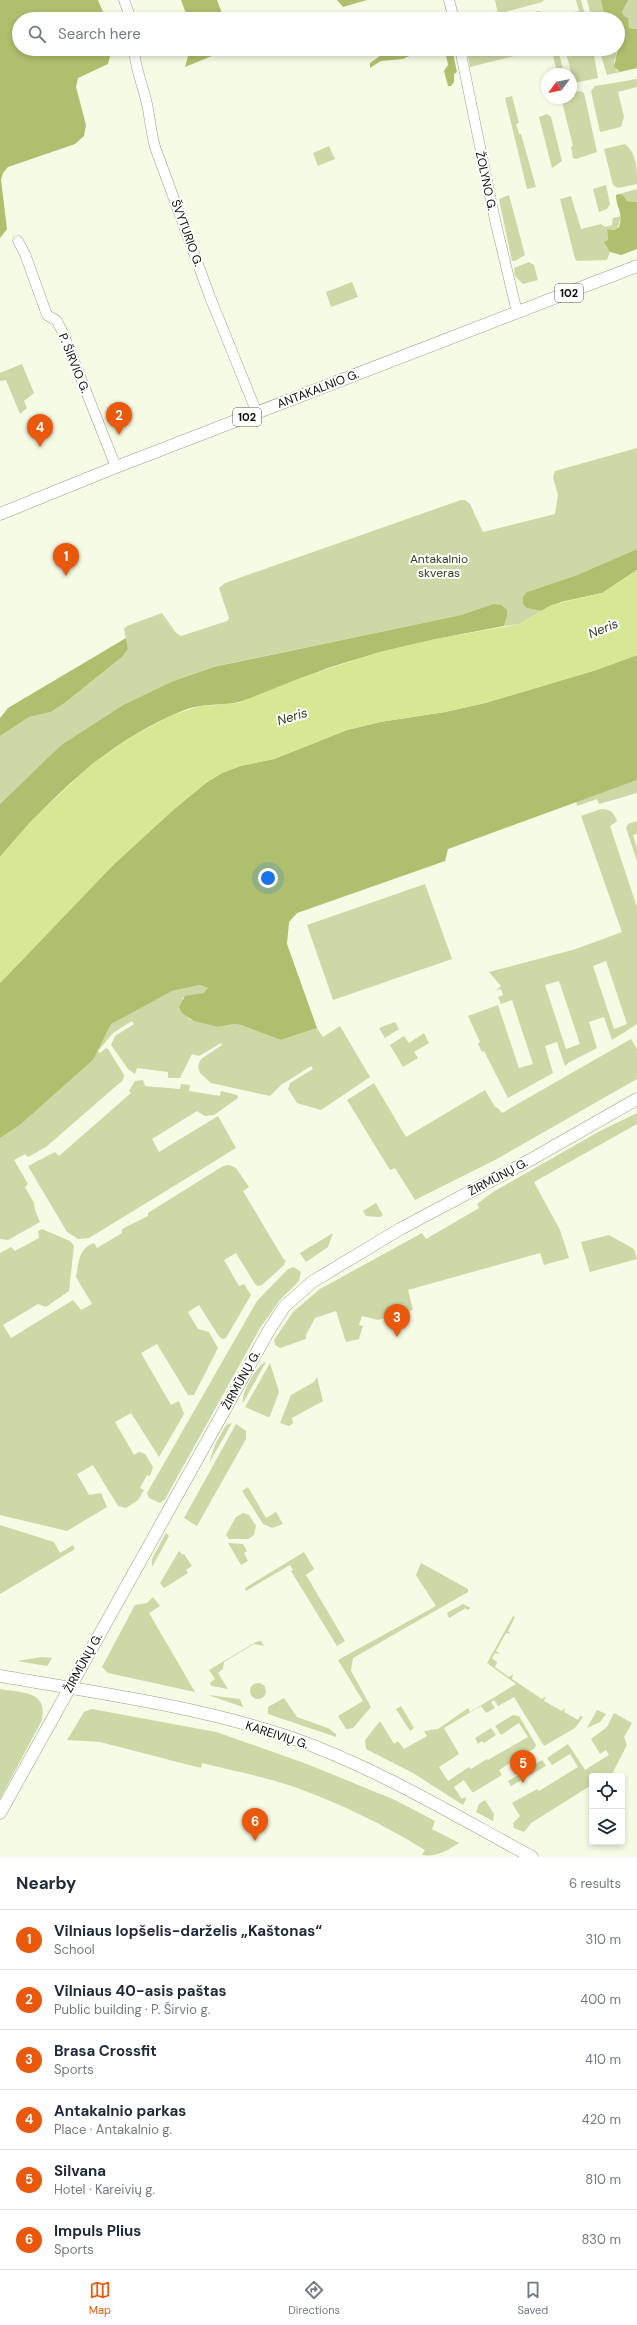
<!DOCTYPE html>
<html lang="en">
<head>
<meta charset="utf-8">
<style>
	body { margin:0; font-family:"DM Sans",sans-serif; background:#f6f6f7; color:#1f2937 }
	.controls { position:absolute; right:12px; bottom:12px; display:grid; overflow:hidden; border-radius:4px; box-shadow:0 2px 6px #0003 }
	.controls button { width:36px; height:36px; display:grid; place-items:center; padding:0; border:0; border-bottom:1px solid #e0e1e3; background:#fff; color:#1f2937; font:20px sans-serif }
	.compass { position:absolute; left:541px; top:68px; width:36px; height:36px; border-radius:50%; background:#fff; box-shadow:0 2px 6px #0003; rotate:238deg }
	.you { position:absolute; left:268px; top:878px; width:14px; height:14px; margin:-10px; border:3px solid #fff; border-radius:50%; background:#1a73e8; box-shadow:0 0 0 6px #1a73e833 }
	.badge { display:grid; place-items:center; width:26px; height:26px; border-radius:50%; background:#ea580c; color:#fff; font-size:13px; font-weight:700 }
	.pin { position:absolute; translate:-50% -33px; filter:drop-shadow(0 1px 2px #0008) }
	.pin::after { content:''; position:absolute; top:21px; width:14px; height:12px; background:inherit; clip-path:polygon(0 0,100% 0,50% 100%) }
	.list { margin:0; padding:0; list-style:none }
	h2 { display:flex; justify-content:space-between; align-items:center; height:52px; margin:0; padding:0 16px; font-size:17px }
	h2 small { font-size:13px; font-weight:400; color:#747a83 }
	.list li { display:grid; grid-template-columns:26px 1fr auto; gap:12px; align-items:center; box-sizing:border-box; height:60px; padding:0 16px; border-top:1px solid #e0e1e3 }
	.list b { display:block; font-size:15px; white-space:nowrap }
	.list p { margin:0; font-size:13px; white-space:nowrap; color:#747a83 }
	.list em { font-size:13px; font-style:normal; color:#747a83 }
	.icon { flex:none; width:22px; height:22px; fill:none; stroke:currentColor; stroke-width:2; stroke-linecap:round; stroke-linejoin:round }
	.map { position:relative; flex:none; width:637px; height:1857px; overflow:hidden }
	.search { position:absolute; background:#fff; box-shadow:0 2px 6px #0003; left:12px; right:12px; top:12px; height:44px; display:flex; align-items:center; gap:10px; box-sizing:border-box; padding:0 14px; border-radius:22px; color:#747a83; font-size:15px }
	.sheet { height:412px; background:#fff }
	nav { display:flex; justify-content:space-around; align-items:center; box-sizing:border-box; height:56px; border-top:1px solid #e0e1e3; background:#fff; font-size:11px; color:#747a83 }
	nav a { display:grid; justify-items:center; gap:2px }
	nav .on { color:#ea580c }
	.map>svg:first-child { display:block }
	.green { fill:#cdd8a7; fill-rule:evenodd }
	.forest { fill:#afbf6d }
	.water { fill:#d7e894 }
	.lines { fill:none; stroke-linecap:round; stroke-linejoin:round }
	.minor-casing { stroke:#999e88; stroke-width:11 }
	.major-casing { stroke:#999e88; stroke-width:13 }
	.minor { stroke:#fff; stroke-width:10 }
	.major { stroke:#fff; stroke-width:12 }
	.labels { text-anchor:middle; stroke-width:4; stroke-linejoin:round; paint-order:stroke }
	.shield { fill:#fff; stroke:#565752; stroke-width:1 }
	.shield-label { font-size:11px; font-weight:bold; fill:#0d0f08 }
	.street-label { font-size:12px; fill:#0d0f08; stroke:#fff }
	.park-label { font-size:12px; fill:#343b17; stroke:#fff }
	.water-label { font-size:13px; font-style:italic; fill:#333a16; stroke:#fff }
</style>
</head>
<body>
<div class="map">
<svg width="637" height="1857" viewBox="0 0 637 1857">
	<rect width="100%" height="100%" fill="#f5fbe4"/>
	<g class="green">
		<polygon points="495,0 544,0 542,2 498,14"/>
		<polygon points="576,0 581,0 586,19 563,19 563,14 579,11"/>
		<polygon points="587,0 601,0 605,19 592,19"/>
		<polygon points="627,0 637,0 637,29 629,28 622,12"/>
		<polygon points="539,11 544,13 545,19 503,19"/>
		<polygon points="467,49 523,49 517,50 518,55 470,67"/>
		<polygon points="565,49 593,49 598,78 574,83"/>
		<polygon points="599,49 616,49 617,56 614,61 616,70 620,72 607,75"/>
		<polygon points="557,52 559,53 564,74 554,74 557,73 553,55"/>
		<polygon points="637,79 637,87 618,92 624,117 621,127 600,132 591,91 595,86"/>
		<polygon points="580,91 584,93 597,152 576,159 573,158 571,147 573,146 562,102 556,103 555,100 571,98 571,93"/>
		<polygon points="512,96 519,123 516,124 519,134 521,134 536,187 527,189 505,98"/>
		<polygon points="547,114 551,117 562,161 552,168 539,117"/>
		<path d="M625 144C637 154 637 169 637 184L618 188 613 185 604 149Z"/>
		<polygon points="329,146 335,159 318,166 313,153"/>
		<polygon points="606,185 610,204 607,209 599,212 593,189"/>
		<polygon points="637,189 637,202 627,201 623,195 619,194"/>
		<polygon points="509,195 525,255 515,261 512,261 499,199"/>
		<polygon points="571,196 581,229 601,224 605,227 612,225 613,218 621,216 617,230 607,229 608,240 607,246 610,252 607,260 577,261 575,259 560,199"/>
		<polygon points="529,262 534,265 538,280 523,284 515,276 514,268"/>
		<polygon points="352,282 358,297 331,307 326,292"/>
		<polygon points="22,364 34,393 24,401 27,408 20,414 6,380 0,381 0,373"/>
		<polygon points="637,448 637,549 577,575 527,592 527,608 541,611 520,624 504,626 507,616 493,604 461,615 212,667 171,682 123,705 61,745 0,804 0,736 29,717 51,712 66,702 123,656 128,649 124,629 127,626 162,613 176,633 181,636 227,621 229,618 219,588 225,583 461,500 465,500 470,504 483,532 555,514 558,495 553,477 555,471"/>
		<polygon points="637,780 637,793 599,804 597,799 577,806 576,801"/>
		<path d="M601 809C611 809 614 813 617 821L610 826 637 907V1024L612 1040 604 1017 589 1022 597 1048 568 1063 565 1066 557 1042 545 1046 553 1073 508 1098 484 1051 482 1052 478 1044 480 1042 468 1016 498 1005 519 1068 533 1064 512 1000 501 1004 498 997 503 995 501 989 496 990 501 986 489 972 576 949 622 932 581 816ZM606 961 627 1024 614 1029 593 966ZM559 981 580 1044 566 1049 545 985Z"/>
		<polygon points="637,821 637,834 633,835 637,848 637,861 626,828 628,824"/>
		<polygon points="425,884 452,959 333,1000 307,925"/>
		<polygon points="200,985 208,988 205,993 182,998 189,1019 218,1027 234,1024 241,1025 281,1040 317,1028 323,1037 340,1026 370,1077 321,1110 297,1103 288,1089 290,1083 313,1069 311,1066 281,1085 270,1096 211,1083 200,1073 198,1066 201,1059 222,1045 221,1043 199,1056 192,1054 180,1078 168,1078 168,1072 137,1068 135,1074 128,1069 111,1045 115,1036 134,1024 132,1021 113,1033 98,1051 100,1053 106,1048 108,1049 124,1075 123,1080 46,1147 28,1157 25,1154 14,1160 28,1184 25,1187 34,1203 35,1210 40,1222 8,1240 0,1239 0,1138 20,1125 93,1060 111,1023 172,991"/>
		<polygon points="395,1022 399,1029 385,1038 379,1028"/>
		<polygon points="424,1033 429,1043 414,1052 418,1058 403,1067 390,1045 404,1036 409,1043"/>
		<polygon points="631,1039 637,1049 637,1079 495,1160 415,1200 395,1168 390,1170 347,1100 374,1083 406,1137 485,1090 495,1107 498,1108 502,1113"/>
		<polygon points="143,1080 145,1086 180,1089 181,1084 190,1085 189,1091 220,1096 221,1091 237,1095 238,1098 214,1115 205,1116 197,1111 152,1139 159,1152 218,1116 236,1148 89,1238 78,1239 67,1232 28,1166 55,1152 59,1156 131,1093 129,1091 135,1081"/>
		<polygon points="637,1113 637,1124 534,1182 560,1230 569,1258 544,1265 540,1253 408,1290 413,1310 378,1320 362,1316 359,1325 363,1326 359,1339 346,1342 336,1311 315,1318 306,1335 306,1339 280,1348 275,1345 274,1340 293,1312 320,1289 422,1233 426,1239 479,1208 477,1204 493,1192 600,1131"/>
		<path d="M229 1165 236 1168 249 1187 243 1191 284 1260 286 1259 284 1265 262 1285 258 1286 255 1284 236 1253 224 1260 239 1286 244 1284 251 1295 226 1338 222 1339 218 1335 199 1305 188 1312 198 1329 209 1332 218 1348 194 1395H188L157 1344 141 1353 171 1405 179 1401 184 1414 159 1457 131 1413 115 1422 134 1455 139 1452 145 1454 153 1467 150 1476 147 1475 140 1488 144 1490 138 1500 126 1508 118 1506 93 1465 77 1474 89 1495 101 1493 107 1507 67 1531 0 1515V1253L11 1247 15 1251 39 1238 38 1231 42 1229 70 1241 74 1246 69 1291 46 1307 38 1304 3 1325 11 1338 73 1300 81 1310 92 1304 76 1277C79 1262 78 1249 94 1243L97 1248 122 1233V1229L148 1216V1213L223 1166Z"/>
		<polygon points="376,1203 383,1215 380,1217 366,1216 363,1211"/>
		<polygon points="333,1233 328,1247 306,1262 300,1253"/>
		<polygon points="609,1235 634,1249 637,1259 590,1272 581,1242"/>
		<polygon points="294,1267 301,1272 299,1281 279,1301 260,1328 165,1499 160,1503 149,1498 147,1493 257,1301 288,1269"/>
		<path d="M266 1362 243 1403C240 1395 257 1364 266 1362Z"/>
		<polygon points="270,1363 279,1392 270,1416 268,1417 245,1407"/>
		<polygon points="317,1377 323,1401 292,1418 293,1423 289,1426 280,1423 291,1395 314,1382"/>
		<polygon points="232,1423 209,1463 215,1445 226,1425"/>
		<polygon points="236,1424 246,1431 246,1439 197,1526 184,1518"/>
		<polygon points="248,1487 266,1518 276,1512 283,1524 272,1528 263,1524 244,1494 242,1491"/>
		<polygon points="243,1513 249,1515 256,1526 254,1535 248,1539 229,1539 226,1535 236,1517"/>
		<polygon points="0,1525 54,1542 60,1553 73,1545 75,1549 0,1594"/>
		<polygon points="166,1533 169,1536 152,1567 152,1559"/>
		<polygon points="228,1543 243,1544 247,1551 244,1553 248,1561 241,1565"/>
		<polygon points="179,1551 183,1555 184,1554 192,1566 186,1570 188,1573 164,1588 160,1583"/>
		<polygon points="304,1552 314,1569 306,1575 345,1641 337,1646 291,1571 293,1570 290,1565 246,1591 245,1588"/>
		<polygon points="421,1563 468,1589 468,1592 353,1658 351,1671 371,1707 353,1728 346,1729 338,1716 363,1701 338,1660 436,1606 416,1575"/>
		<polygon points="153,1597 160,1606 149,1613 195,1692 108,1673 102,1667 135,1605 147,1603"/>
		<polygon points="463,1604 471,1608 467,1610 466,1608 449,1618 447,1613"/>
		<polygon points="513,1616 515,1617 508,1631 511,1634 506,1633 496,1651 500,1654 495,1653 492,1658 497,1662 495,1667 509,1677 513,1674 512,1679 542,1699 546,1696 544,1701 562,1711 565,1707 564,1712 578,1720 580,1716 583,1717 575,1728 544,1746 514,1697 498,1706 494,1700 491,1702 495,1708 486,1713 481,1706 444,1728 459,1754 439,1767 448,1781 469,1767 471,1769 487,1759 488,1760 528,1737 519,1723 501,1735 495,1726 513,1715 519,1716 536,1745 535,1748 499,1770 502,1775 474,1792 472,1792 464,1780 454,1787 462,1799 465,1797 466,1799 463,1805 413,1773 366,1749 365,1740 380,1721 394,1744 398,1741 404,1749 427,1736 424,1731 438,1729 468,1708 470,1712 516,1684 487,1663"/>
		<polygon points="261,1641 264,1646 254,1644 224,1662 223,1669 218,1673 228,1689 211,1686 210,1683 215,1679 209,1670 256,1642"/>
		<polygon points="42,1657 52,1658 47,1666 17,1661"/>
		<circle cx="258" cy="1691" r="8"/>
		<path d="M0 1689C21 1693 48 1690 42 1720L0 1799Z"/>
		<polygon points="208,1695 240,1699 243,1707"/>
		<polygon points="284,1698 297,1717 328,1728 336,1734 336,1737 268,1714 268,1707"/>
		<polygon points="401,1706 414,1728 410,1731 396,1709"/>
		<path d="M92 1709 216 1732 307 1764 395 1800 435 1821 432 1829 459 1843C447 1851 437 1857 422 1855L425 1850C384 1825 342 1804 297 1788 267 1777 233 1771 202 1763L201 1768 100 1742 67 1740 84 1712Z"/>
		<polygon points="597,1710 606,1714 600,1722 587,1728"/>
		<polygon points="614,1713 632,1723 624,1737 627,1745 611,1776 592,1776 592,1789 590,1786 531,1823 524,1832 514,1828 513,1823 520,1816 512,1803 537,1789 539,1791 578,1767 570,1754 552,1765 547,1758 568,1744 585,1770 609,1755 606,1750 600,1754 591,1739 607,1727"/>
		<polygon points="491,1728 496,1735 484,1743 482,1741 478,1744 475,1738"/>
		<polygon points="542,1760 546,1766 511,1786 508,1781"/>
		<polygon points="485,1800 494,1814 493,1821 476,1812 479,1804"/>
	</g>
	<g class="forest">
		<polygon points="0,0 98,0 106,19 19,19 19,49 112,49 108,64 78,78 76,87 86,125 84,136 75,144 8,167 3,173 1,180 7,229 0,238"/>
		<polygon points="181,0 217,0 224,19 188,19"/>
		<polygon points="337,0 367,0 343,7"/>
		<polygon points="601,0 628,0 622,12 624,16 628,18 629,28 637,29 637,68 620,72 614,67 618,49 618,19 605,19"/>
		<polygon points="190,49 229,49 185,67"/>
		<polygon points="390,49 424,49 403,59 381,61 370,68 370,63"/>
		<polygon points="445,49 452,49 457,72 454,74 454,82 451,86 448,86 444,71 448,65"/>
		<path d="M619 194 623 195 627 201 637 202V249L621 255 610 252 604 242 608 240 607 229 615 230 619 227C624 212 616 208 616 195Z"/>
		<polygon points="637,549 637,570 602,593 561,602 541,611 527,608 523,604 523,597 527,592 577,575"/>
		<path d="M493 604 501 605 507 610V616L504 626C444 637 385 649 328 668 300 678 274 691 246 700 227 707 207 702 187 709 110 739 53 795 0 857V804L61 745 123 705 171 682 213 667 461 615Z"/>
		<polygon points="126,638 128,649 123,656 66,702 51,712 29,717 0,736 0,718 8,708"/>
		<polygon points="637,655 637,780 448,849 445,861 297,913 289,922 287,944 317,1028 281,1040 241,1025 234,1024 218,1027 194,1021 182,1013 179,1007 185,996 204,993 208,988 200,985 172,991 111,1024 93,1060 20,1125 0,1138 0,983 113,865 173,810 207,782 222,773 240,766 274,759 347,730 380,722 445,712 485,703 596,670"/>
	</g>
	<polygon class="water" points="637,570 637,655 596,670 485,703 445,712 380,722 347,730 274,759 240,766 222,773 207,782 173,810 113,865 0,983 0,857 31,821 93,763 133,736 172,715 200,706 238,703 300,678 379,652 435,639 520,624 551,605 602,593"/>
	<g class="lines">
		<defs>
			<g id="minor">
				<polyline points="124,0 131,19"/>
				<polyline points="449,0 454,19"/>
				<path d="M134 49C135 69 143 85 147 104 150 118 151 132 155 147L210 297 257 413"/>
				<polyline points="460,49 495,220 517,312"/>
				<polyline points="18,241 25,254 47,315 57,321 63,333 116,467"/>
			</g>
			<g id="major">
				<polyline points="0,514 111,469 637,266"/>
				<path d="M0 1676C98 1693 197 1706 292 1738 377 1768 454 1815 532 1857"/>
				<polyline points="0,1813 268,1332 284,1307 312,1282 400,1229 530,1160 637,1099"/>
			</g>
		</defs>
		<use href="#minor" class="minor-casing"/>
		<use href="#major" class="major-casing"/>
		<use href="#minor" class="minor"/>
		<use href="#major" class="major"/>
	</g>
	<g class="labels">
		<g class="shield">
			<rect x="555" y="284" width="28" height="18" rx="3"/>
			<rect x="233" y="408" width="28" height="18" rx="3"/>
		</g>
		<g class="shield-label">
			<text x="569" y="297">102</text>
			<text x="247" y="421">102</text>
		</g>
		<g class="street-label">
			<text transform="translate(486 181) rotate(78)" y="4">ŽOLYNO G.</text>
			<text transform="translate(187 233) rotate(70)" y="4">ŠVYTURIO G.</text>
			<text transform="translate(74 363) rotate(68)" y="4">P. ŠIRVIO G.</text>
			<text transform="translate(318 389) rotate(-21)" y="4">ANTAKALNIO G.</text>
			<text transform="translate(498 1177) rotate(-28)" y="4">ŽIRMŪNŲ G.</text>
			<text transform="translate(241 1380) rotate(-61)" y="4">ŽIRMŪNŲ G.</text>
			<text transform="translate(83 1663) rotate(-61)" y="4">ŽIRMŪNŲ G.</text>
			<text transform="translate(277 1735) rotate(18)" y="4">KAREIVIŲ G.</text>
		</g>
		<g class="park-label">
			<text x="439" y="563">Antakalnio<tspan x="439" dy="14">skveras</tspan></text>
		</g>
		<g class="water-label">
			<text transform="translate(603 628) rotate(-22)" y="5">Neris</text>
			<text transform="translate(292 716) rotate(-17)" y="5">Neris</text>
		</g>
	</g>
</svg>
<div class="controls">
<button><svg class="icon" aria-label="locate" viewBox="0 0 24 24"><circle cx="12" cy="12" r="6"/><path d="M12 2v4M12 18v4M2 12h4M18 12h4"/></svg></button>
<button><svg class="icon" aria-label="layers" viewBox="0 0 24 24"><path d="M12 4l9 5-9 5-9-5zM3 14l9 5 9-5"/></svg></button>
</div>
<svg class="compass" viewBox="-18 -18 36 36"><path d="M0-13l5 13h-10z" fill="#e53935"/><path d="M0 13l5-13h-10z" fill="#747a83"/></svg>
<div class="you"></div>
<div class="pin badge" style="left:66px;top:576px">1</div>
<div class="pin badge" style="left:119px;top:435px">2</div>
<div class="pin badge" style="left:397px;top:1337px">3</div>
<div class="pin badge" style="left:40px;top:447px">4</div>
<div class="pin badge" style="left:523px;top:1783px">5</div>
<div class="pin badge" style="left:255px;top:1841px">6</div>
<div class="search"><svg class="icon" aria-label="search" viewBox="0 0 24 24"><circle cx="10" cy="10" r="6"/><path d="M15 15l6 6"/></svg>Search here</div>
</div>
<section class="sheet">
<h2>Nearby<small>6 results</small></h2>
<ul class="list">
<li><span class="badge">1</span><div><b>Vilniaus lopšelis-darželis „Kaštonas“</b><p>School</p></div><em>310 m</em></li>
<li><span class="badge">2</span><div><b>Vilniaus 40-asis paštas</b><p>Public building · P. Širvio g.</p></div><em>400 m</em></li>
<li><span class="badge">3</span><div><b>Brasa Crossfit</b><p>Sports</p></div><em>410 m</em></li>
<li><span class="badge">4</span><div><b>Antakalnio parkas</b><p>Place · Antakalnio g.</p></div><em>420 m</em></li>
<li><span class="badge">5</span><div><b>Silvana</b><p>Hotel · Kareivių g.</p></div><em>810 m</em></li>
<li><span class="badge">6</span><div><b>Impuls Plius</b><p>Sports</p></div><em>830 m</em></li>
</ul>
</section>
<nav>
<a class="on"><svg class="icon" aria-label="map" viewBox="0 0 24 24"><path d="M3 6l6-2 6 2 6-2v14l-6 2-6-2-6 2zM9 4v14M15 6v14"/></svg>Map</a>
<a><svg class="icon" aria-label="directions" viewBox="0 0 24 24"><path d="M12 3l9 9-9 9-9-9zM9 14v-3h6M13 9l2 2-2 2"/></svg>Directions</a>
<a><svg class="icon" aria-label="saved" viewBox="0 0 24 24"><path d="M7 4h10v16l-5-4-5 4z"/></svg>Saved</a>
</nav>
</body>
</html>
